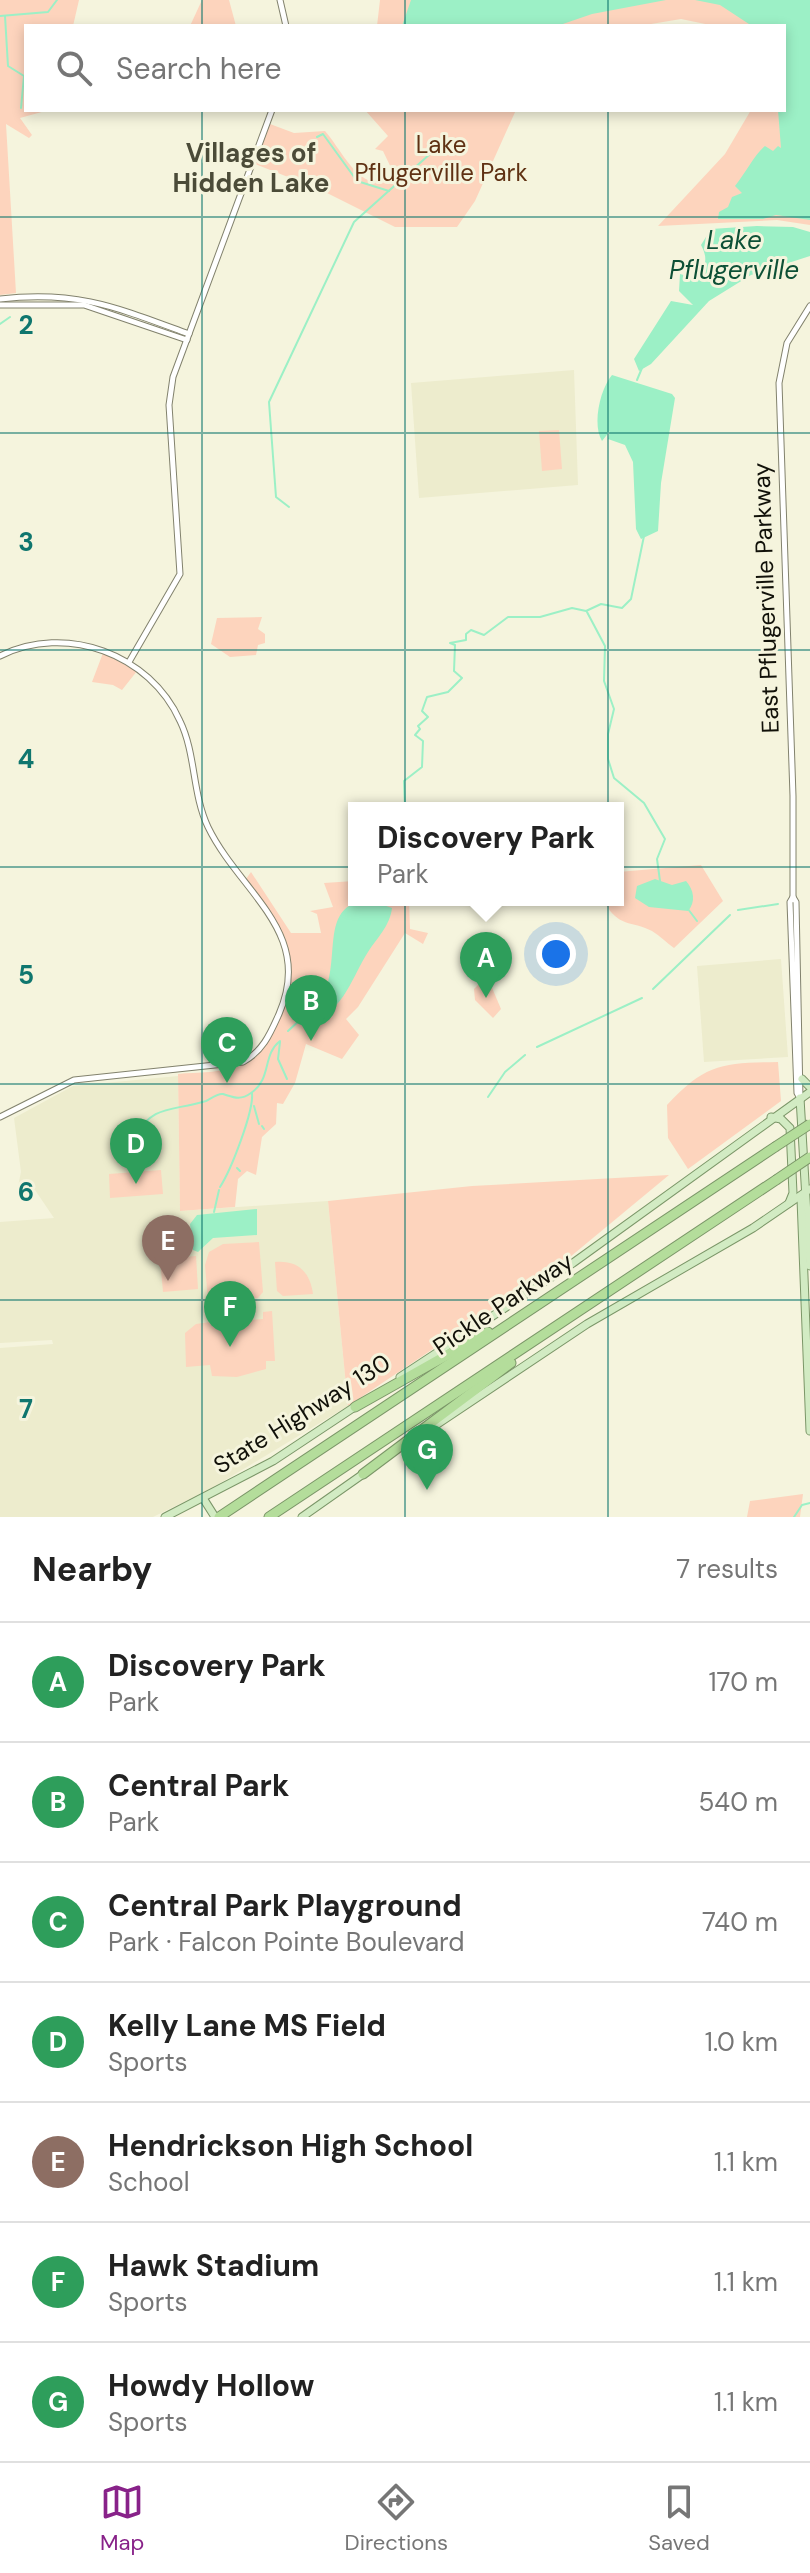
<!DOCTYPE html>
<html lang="en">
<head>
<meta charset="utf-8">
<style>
	body { margin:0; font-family:"DM Sans",sans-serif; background:#f2f2f2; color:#222 }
	.you { position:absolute; left:556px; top:954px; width:28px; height:28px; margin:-20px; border:6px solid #fff; border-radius:50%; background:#1a73e8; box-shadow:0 0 0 12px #1a73e833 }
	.badge { display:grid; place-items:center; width:52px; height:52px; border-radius:50%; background:#882289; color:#fff; font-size:26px; font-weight:700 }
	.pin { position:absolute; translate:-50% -66px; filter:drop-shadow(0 2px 4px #0008) }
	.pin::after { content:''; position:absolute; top:42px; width:28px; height:24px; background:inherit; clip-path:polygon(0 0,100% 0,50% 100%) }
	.popup { position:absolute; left:348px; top:802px; width:276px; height:104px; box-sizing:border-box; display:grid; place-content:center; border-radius:0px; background:#fff; filter:drop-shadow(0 2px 6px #0005); font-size:26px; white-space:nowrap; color:#767676 }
	.popup b { font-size:30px; color:#222 }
	.popup::after { content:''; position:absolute; left:50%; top:100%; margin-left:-16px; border:16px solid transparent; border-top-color:#fff }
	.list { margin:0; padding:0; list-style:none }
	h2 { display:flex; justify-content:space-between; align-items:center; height:104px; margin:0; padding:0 32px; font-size:34px }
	h2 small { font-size:26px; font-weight:400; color:#767676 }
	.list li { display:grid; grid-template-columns:52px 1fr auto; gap:24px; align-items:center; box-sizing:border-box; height:120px; padding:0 32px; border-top:2px solid #e0e0e0 }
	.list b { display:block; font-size:30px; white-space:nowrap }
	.list p { margin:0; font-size:26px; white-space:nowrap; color:#767676 }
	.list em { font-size:26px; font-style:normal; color:#767676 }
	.icon { flex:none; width:44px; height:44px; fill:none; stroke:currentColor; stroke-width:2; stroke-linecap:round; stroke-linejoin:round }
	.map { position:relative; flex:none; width:810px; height:1517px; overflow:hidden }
	.search { position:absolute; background:#fff; box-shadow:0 4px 12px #0003; left:24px; right:24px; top:24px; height:88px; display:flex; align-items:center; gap:20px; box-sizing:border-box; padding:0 28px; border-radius:0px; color:#767676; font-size:30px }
	.sheet { height:944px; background:#fff }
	nav { display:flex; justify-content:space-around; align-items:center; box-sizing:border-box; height:112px; border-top:2px solid #e0e0e0; background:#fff; font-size:22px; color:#767676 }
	nav a { display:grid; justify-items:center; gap:4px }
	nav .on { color:#882289 }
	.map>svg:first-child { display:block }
	.built { fill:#edeccd }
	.green { fill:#fdd4bd }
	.water { fill:#9cf0c6 }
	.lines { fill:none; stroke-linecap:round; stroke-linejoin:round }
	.stream { stroke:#9cf0c6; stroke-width:2 }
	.minor-casing { stroke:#82826d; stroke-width:7 }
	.major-casing { stroke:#7b9668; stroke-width:9 }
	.highway-casing { stroke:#7b9668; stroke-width:11 }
	.minor { stroke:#fff; stroke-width:5 }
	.major { stroke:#d2ebc3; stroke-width:7 }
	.highway { stroke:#b4dd9b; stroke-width:9 }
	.highway-bridge-casing { stroke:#7b9668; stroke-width:11; stroke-linecap:butt }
	.highway-bridge { stroke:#b4dd9b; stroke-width:9 }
	.grid { fill:none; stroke:#0f766e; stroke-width:2; stroke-opacity:0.55 }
	.labels { text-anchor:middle; stroke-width:6; stroke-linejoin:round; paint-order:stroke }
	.park-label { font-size:24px; fill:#5f3113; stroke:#f5f4dd }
	.street-label { font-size:24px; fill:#111109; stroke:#f5f4dd }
	.neighbourhood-label { font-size:26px; font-weight:bold; fill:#4b4b38; stroke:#f5f4dd }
	.water-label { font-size:26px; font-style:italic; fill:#0d5036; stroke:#f5f4dd }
	.grid-label { font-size:26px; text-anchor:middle; font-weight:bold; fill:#0f766e; stroke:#f5f4dd; stroke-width:6; stroke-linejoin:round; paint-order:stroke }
</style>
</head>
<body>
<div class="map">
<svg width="810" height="1517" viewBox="0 0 810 1517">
	<rect width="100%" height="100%" fill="#f5f4dd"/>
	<g class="built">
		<polygon points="574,370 578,485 419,498 411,383"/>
		<polygon points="781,959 788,1057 704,1062 697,966"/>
		<polygon points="178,1076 180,1211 328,1201 348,1406 212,1488 153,1517 0,1517 0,1348 53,1344 52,1340 0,1343 0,1222 54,1218 35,1190 17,1191 21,1172 14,1118 73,1086"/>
	</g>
	<g class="green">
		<polygon points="0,0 79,0 73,26 26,26 26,110 49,110 20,118 32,135 29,138 6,124 16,293 0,295"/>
		<polygon points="202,0 229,0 236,26 190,26"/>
		<polygon points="380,0 810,0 810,225 777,220 658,226 725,154 751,110 784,110 784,26 715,26 681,19 639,26 377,26"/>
		<path d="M365 110H516L475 201 457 227H395L321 190 255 164 270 124 294 133 325 131C343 151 363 201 394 174L383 151 375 149 388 136Z"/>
		<polygon points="559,430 562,469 542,471 539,431"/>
		<polygon points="262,617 258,629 265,634 265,643 258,645 256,655 230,657 211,644 217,618"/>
		<polygon points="103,653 137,671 122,690 113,685 92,682"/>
		<path d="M701 865 723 901 674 948C667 943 660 936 652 931 631 920 619 929 603 900H618V872Z"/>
		<path d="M251 872 291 933H321L317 914 310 911 333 907 324 883 354 881V900H409L410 929 428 933 423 944 405 933 358 1007 346 1019 359 1035 342 1059 306 1044 295 1083 283 1104 277 1103 276 1124 262 1137 256 1175 247 1171 238 1179 235 1207 180 1211 178 1074C197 1072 222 1073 240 1066 258 1060 269 1042 276 1026 308 959 285 934 246 879Z"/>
		<polygon points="487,976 501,1009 493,1018 475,1000 474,989"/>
		<path d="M778 1062 781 1101 688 1169 668 1138 667 1105C706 1063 723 1063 778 1062Z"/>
		<polygon points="161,1170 163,1194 110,1198 109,1174"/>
		<polygon points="669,1175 570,1257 348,1406 328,1201 472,1186"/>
		<polygon points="259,1242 263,1292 258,1298 208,1301 205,1265 209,1252 223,1244"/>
		<polygon points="196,1256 198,1289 163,1292 160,1259"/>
		<path d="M275 1262C298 1260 310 1272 313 1294L283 1296 277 1291Z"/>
		<polygon points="272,1311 275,1361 266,1361 266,1369 237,1377 212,1376 210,1365 186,1367 185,1333 196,1324 210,1322 210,1318 243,1315 249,1320 263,1319 263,1312"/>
		<polygon points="803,1494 800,1517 747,1517 750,1501"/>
	</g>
	<g class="water">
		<polygon points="411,0 666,0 592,14 557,26 402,26"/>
		<path d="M695 0H810V220L776 215 763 219H718L719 212 728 207 732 197 742 193 735 186C745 174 755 154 765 146L773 151 778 146 781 148 778 110H784V26H752L720 5Z"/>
		<path d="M757 226 793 227 810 232V256L751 275 709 301 651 364 639 371 634 359 671 301 693 305 679 291 680 274 691 277C706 269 709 260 701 245L711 229Z"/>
		<path d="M612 375 672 394 675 398 661 483 658 531 641 539 636 529 633 462 625 445 608 439 610 431 602 441C592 425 600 389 612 375Z"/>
		<path d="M655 879 672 885 686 881C694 890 696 902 688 911L649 907 635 898 637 886Z"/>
		<path d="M369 900 392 908C390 926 377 938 368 952 352 976 340 1024 302 1018 357 985 306 905 369 900Z"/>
		<polygon points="257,1209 257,1235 213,1238 198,1252 193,1250 190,1224 197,1215"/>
	</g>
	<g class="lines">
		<g class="stream">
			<polyline points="0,16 48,12 57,0"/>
			<polyline points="5,16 8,66 24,76 21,108"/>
			<polyline points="317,137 323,134 357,181 389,191"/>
			<polyline points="0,324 10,317"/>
			<polyline points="637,380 642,368"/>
			<polyline points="289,507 276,497 269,402 354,222 440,145"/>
			<polyline points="587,612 605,646 604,681 614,709 608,734 608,759 614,778 644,803 665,839 657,859 660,881"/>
			<polyline points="405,808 404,781 422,767 423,741 415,735 420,729 418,726 428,717 422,711 427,697 448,692 462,678 454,671 455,645 450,643 466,640 466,634 471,630 484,635 508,617 540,617 572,608 586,611 601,604 622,608 631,599 644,536"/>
			<polyline points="688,909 697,921"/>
			<polyline points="738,910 778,904"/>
			<polyline points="653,989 730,915"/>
			<polyline points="288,1031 302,1018"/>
			<polyline points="280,1042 278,1059 287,1079"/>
			<polyline points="537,1047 642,998"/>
			<polyline points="488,1097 505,1072 525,1055"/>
			<polyline points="254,1106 259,1124"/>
			<polyline points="262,1126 264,1129"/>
			<path d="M132 1138C156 1103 170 1112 206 1101 210 1099 218 1093 223 1094 233 1097 240 1101 251 1093 272 1079 262 1055 280 1041"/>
			<polyline points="237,1168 240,1171"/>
			<path d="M220 1187C231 1170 254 1111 252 1093"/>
			<polyline points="214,1212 219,1190"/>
			<polyline points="794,1517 802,1505 810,1503"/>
		</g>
		<defs>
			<g id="minor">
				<polyline points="280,0 286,26"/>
				<path d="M0 299C78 290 118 308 189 334"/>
				<polyline points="0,305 84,305 187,340"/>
				<path d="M0 656C66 623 150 654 180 721 196 754 192 793 208 827 240 893 315 932 279 1014 270 1034 263 1051 243 1062L74 1080 0 1117"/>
				<polyline points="129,662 180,574 169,405 173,377 272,110"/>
				<polyline points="793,897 793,796 779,383 787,343 810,306"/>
				<polygon points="793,897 796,902 800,1098 797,1093 790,902"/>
			</g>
			<g id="major">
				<polyline points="802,1079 810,1087"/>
				<polyline points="800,1098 810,1266"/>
				<polyline points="771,1117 781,1119 790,1128 793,1193 789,1203"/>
				<polyline points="804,1195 801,1199 810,1431"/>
				<polyline points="400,1377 573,1263 810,1092"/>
				<polyline points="430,1429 587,1324 753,1228 810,1189"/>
				<polyline points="203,1498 215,1517"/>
				<polyline points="165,1517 273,1461 356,1406"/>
				<polyline points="302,1517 366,1472"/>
			</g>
			<g id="highway">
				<polyline points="355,1407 488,1332"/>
				<polyline points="363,1474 511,1363"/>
				<polyline points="219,1517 775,1147"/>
				<polyline points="269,1517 776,1180"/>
			</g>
		</defs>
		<use href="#minor" class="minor-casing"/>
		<use href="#major" class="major-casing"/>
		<use href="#highway" class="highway-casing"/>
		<use href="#minor" class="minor"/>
		<use href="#major" class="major"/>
		<use href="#highway" class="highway"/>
		<defs>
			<g id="highway-bridge">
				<polyline points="775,1147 810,1124"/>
				<polyline points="776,1180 810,1157"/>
			</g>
		</defs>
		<use href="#highway-bridge" class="highway-bridge-casing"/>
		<use href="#highway-bridge" class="highway-bridge"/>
	</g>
	<path class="grid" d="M202 0V26M405 0V26M608 0V26M202 110V1517M405 110V1517M608 110V1517M0 217H810M0 433H810M0 650H810M0 867H810M0 1084H810M0 1300H810"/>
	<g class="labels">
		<g class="park-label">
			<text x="441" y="153">Lake<tspan x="441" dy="28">Pflugerville Park</tspan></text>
		</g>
		<g class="street-label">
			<text transform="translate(766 598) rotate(-92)" y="8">East Pflugerville Parkway</text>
			<text transform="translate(503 1304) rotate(-34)" y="8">Pickle Parkway</text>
			<text transform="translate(302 1414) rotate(-32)" y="8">State Highway 130</text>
		</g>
		<g class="neighbourhood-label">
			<text x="251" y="162">Villages of<tspan x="251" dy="30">Hidden Lake</tspan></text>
		</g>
		<g class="water-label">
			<text x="734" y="249">Lake<tspan x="734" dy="30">Pflugerville</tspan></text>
		</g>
	</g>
	<g class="grid-label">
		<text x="26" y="334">2</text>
		<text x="26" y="551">3</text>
		<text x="26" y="768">4</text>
		<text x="26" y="984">5</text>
		<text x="26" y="1201">6</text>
		<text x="26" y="1418">7</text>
	</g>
</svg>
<div class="you"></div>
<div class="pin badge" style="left:486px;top:998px;background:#2e9e5b">A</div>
<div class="popup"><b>Discovery Park</b>Park</div>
<div class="pin badge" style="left:311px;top:1041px;background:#2e9e5b">B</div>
<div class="pin badge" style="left:227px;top:1083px;background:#2e9e5b">C</div>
<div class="pin badge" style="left:136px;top:1184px;background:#2e9e5b">D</div>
<div class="pin badge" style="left:168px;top:1281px;background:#8d6e63">E</div>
<div class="pin badge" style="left:230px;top:1347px;background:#2e9e5b">F</div>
<div class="pin badge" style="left:427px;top:1490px;background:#2e9e5b">G</div>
<div class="search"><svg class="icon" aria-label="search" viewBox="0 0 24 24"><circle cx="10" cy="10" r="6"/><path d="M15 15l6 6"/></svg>Search here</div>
</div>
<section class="sheet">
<h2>Nearby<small>7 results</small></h2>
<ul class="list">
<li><span class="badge" style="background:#2e9e5b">A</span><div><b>Discovery Park</b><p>Park</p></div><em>170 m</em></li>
<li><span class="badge" style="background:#2e9e5b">B</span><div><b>Central Park</b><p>Park</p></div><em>540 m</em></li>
<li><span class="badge" style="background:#2e9e5b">C</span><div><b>Central Park Playground</b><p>Park · Falcon Pointe Boulevard</p></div><em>740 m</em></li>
<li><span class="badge" style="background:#2e9e5b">D</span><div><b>Kelly Lane MS Field</b><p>Sports</p></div><em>1.0 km</em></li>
<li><span class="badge" style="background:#8d6e63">E</span><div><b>Hendrickson High School</b><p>School</p></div><em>1.1 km</em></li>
<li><span class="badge" style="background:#2e9e5b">F</span><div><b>Hawk Stadium</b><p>Sports</p></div><em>1.1 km</em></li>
<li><span class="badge" style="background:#2e9e5b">G</span><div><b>Howdy Hollow</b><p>Sports</p></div><em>1.1 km</em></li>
</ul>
</section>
<nav>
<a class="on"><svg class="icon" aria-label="map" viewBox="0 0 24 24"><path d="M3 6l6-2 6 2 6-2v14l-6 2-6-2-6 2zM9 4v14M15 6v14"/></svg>Map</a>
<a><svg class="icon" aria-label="directions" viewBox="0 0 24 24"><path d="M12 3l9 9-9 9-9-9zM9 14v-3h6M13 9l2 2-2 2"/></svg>Directions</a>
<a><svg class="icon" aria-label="saved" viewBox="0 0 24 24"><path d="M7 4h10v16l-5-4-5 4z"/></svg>Saved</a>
</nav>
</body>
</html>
